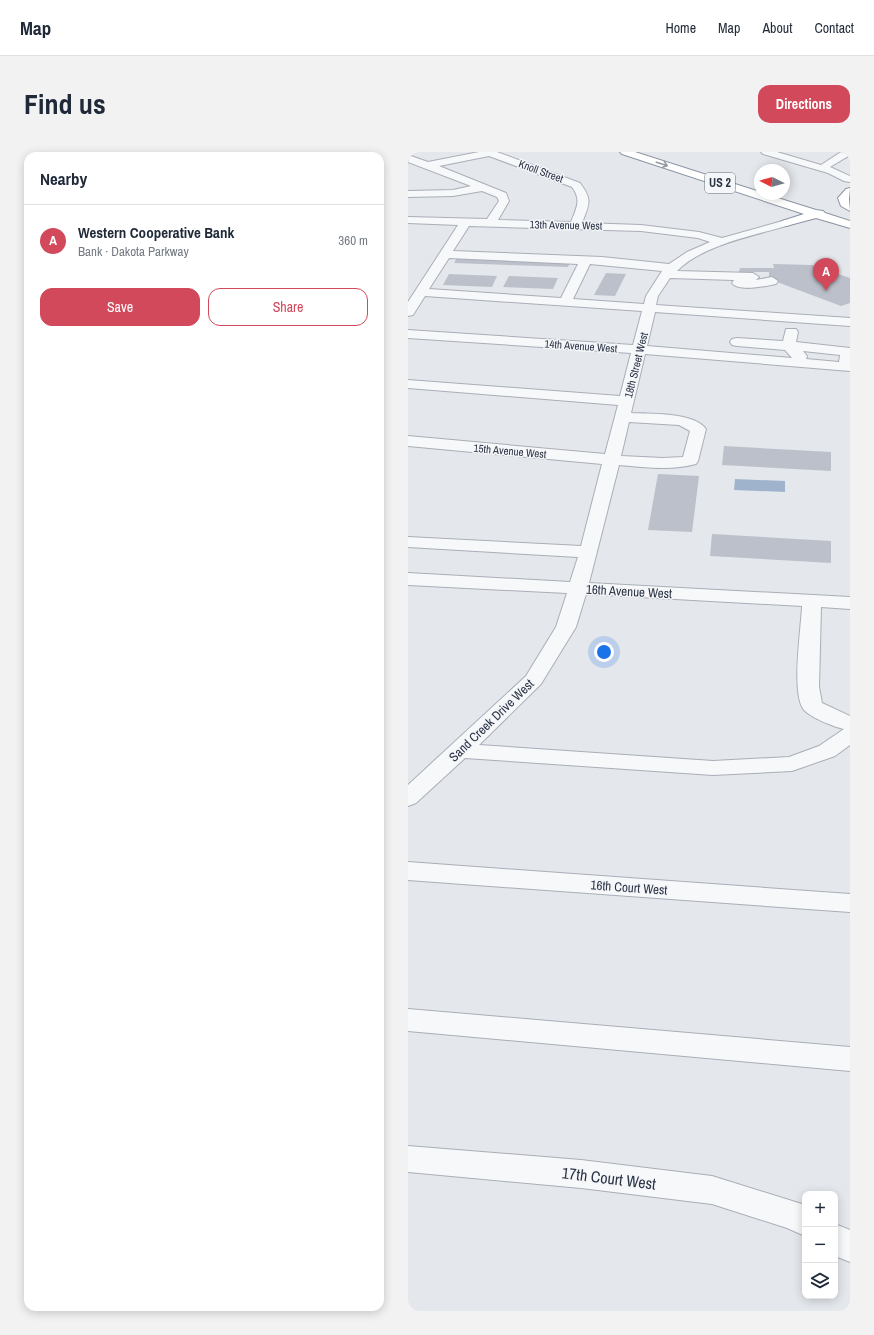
<!DOCTYPE html>
<html lang="en">
<head>
<meta charset="utf-8">
<style>
	body { margin:0; font-family:"Archivo Narrow",sans-serif; background:#f2f2f3; color:#1f2937 }
	.controls { position:absolute; right:12px; bottom:12px; display:grid; overflow:hidden; border-radius:8px; box-shadow:0 2px 10px #0003 }
	.controls button { width:36px; height:36px; display:grid; place-items:center; padding:0; border:0; border-bottom:1px solid #e0e1e3; background:#fff; color:#1f2937; font:20px sans-serif }
	.compass { position:absolute; left:346px; top:12px; width:36px; height:36px; border-radius:50%; background:#fff; box-shadow:0 2px 10px #0003; rotate:276deg }
	.you { position:absolute; left:196px; top:500px; width:14px; height:14px; margin:-10px; border:3px solid #fff; border-radius:50%; background:#1a73e8; box-shadow:0 0 0 6px #1a73e833 }
	.badge { display:grid; place-items:center; width:26px; height:26px; border-radius:50%; background:#d1495b; color:#fff; font-size:13px; font-weight:700 }
	.pin { position:absolute; translate:-50% -33px; filter:drop-shadow(0 1px 2px #0008) }
	.pin::after { content:''; position:absolute; top:21px; width:14px; height:12px; background:inherit; clip-path:polygon(0 0,100% 0,50% 100%) }
	.list { margin:0; padding:0; list-style:none }
	h2 { display:flex; justify-content:space-between; align-items:center; height:52px; margin:0; padding:0 16px; font-size:17px }
	h2 small { font-size:13px; font-weight:400; color:#747a83 }
	.list li { display:grid; grid-template-columns:26px 1fr auto; gap:12px; align-items:center; box-sizing:border-box; height:72px; padding:0 16px; border-top:1px solid #e0e1e3 }
	.list b { display:block; font-size:15px; white-space:nowrap }
	.list p { margin:0; font-size:13px; white-space:nowrap; color:#747a83 }
	.list em { font-size:13px; font-style:normal; color:#747a83 }
	.actions { display:flex; gap:8px; padding:12px 16px }
	.actions a { flex:1; padding:9px 0; border:1px solid #d1495b; border-radius:12px; text-align:center; font-size:14px; color:#d1495b }
	.actions .main { background:#d1495b; color:#fff }
	.icon { flex:none; width:22px; height:22px; fill:none; stroke:currentColor; stroke-width:2; stroke-linecap:round; stroke-linejoin:round }
	.map { position:relative; flex:none; width:442px; height:1159px; overflow:hidden; border-radius:12px }
	header { display:flex; align-items:center; gap:24px; box-sizing:border-box; height:56px; padding:0 20px; background:#fff; border-bottom:1px solid #e0e1e3 }
	header strong { font-size:19px }
	nav { display:flex; gap:22px; margin-inline-start:auto; font-size:14px }
	.intro { display:flex; align-items:center; justify-content:space-between; box-sizing:border-box; height:96px; padding:0 24px }
	h1 { margin:0; font-size:28px }
	.button { padding:10px 18px; border-radius:12px; background:#d1495b; color:#fff; font-size:14px; font-weight:700 }
	main { display:flex; gap:24px; padding:0 24px }
	aside { flex:1; background:#fff; border-radius:12px; box-shadow:0 2px 10px #0003 }
	.map>svg:first-child { display:block }
	.water { fill:#9fb4cc }
	.building { fill:#bbc0ca }
	.lines { fill:none; stroke-linecap:round; stroke-linejoin:round }
	.minor-casing { stroke:#a9aeb7; stroke-width:2 }
	.highway-casing { stroke:#8b94a3; stroke-width:2 }
	.minor { fill:#f7f8fa; fill-rule:evenodd }
	.highway { fill:#fff; fill-rule:evenodd }
	.oneway { stroke:#959aa2 }
	.labels { text-anchor:middle; stroke-width:3; stroke-linejoin:round; paint-order:stroke }
	.far-street-label { font-size:11px; fill:#2b3445; stroke:#f4f6f9 }
	.shield { fill:#f4f6f9; stroke:#676e7b; stroke-width:1 }
	.shield-label { font-size:12px; font-weight:bold; fill:#2b3445 }
	.street-label { font-size:13px; fill:#2b3445; stroke:#f4f6f9 }
	.near-street-label { font-size:16px; fill:#2b3445; stroke:#f4f6f9 }
</style>
</head>
<body>
<header>
<strong>Map</strong>
<nav><a>Home</a><a>Map</a><a>About</a><a>Contact</a></nav>
</header>
<div class="intro"><h1>Find us</h1><a class="button">Directions</a></div>
<main>
<aside>
<h2>Nearby<small></small></h2>
<ul class="list">
<li><span class="badge">A</span><div><b>Western Cooperative Bank</b><p>Bank · Dakota Parkway</p></div><em>360 m</em></li>
</ul>
<div class="actions"><a class="main">Save</a><a>Share</a></div>
</aside>
<div class="map">
<svg width="442" height="1159" viewBox="0 0 442 1159">
	<rect width="100%" height="100%" fill="#e4e7ec"/>
	<polygon class="water" points="327,327 377,329 377,340 326,338"/>
	<g class="building">
		<polygon points="49,106 162,110 160,115 46,111"/>
		<polygon points="365,112 404,113 442,126 442,151 433,154 361,127 361,120 331,120 332,116 366,116"/>
		<polygon points="198,121 218,122 207,144 186,143"/>
		<polygon points="41,122 89,124 84,135 35,133"/>
		<polygon points="101,124 150,126 145,137 95,135"/>
		<polygon points="316,294 423,300 423,319 314,313"/>
		<polygon points="250,322 291,324 284,380 240,378"/>
		<polygon points="304,382 423,389 423,411 302,404"/>
	</g>
	<g class="lines">
		<defs>
			<g id="minor">
				<path d="M71 0H89L172 31C185 48 181 52 174 71L233 73 291 80 314 86 378 68 384 71 382 73C348 83 294 93 269 119L345 121 351 125 348 128 364 125 370 129 368 132C359 134 330 140 324 131L326 128 262 126 250 144 248 153 442 166V174L247 160 239 194 384 206 377 198 329 194 324 193 322 190 324 187 329 186 375 189 378 177H388L390 180 388 190 442 196V219L237 202 223 261C242 262 286 260 298 277L290 309 288 312C263 319 236 315 211 313L181 431 442 445V457L413 455 411 535 414 551 442 564V593L427 604 384 619 305 623 57 606 8 651 0 654V633L118 524 148 475 159 441 0 433V421L162 430 170 405 0 395V385L173 394 194 312 0 294V284L197 302 210 253 0 236V228L212 244 223 201 0 186V178L225 193 234 159 17 144 5 163 0 164V150L50 73 0 71V65L79 67 91 49 89 45 74 39 45 44 0 45V39L45 38 63 34 0 10V3L20 10ZM81 4 164 35C174 48 168 57 163 70L90 68 101 49 98 41 31 14ZM61 74 233 79 290 86 302 90 279 100 261 112 194 105 45 99ZM41 106 170 112 153 146 21 137ZM182 112 254 119 238 144 236 152 165 147ZM395 199 432 203 431 210 398 207 399 204ZM221 270 271 273 282 279 275 305 255 306 213 304ZM178 442 394 454C393 478 384 535 394 555 398 564 426 575 436 577L411 594 381 605 305 609 71 593 133 532 168 475Z"/>
				<polygon points="353,0 369,0 413,13 433,0 442,0 442,3 422,15 442,24 442,30 436,29 420,21 355,2"/>
				<polygon points="0,710 442,742 442,760 0,728"/>
				<polygon points="0,857 442,895 442,919 0,879"/>
				<polygon points="0,994 173,1008 304,1024 397,1053 397,1084 379,1076 304,1052 173,1036 0,1020"/>
				<polygon points="427,1072 442,1078 442,1110 427,1104"/>
			</g>
			<g id="highway">
				<polygon points="212,0 227,0 352,40 352,42 357,42 408,58 415,59 417,61 442,69 442,76 408,66 378,74 374,73 372,71 374,69 396,62 214,2"/>
				<polygon points="442,36 441,47 442,59 433,54 430,46 438,37"/>
			</g>
		</defs>
		<use href="#minor" class="minor-casing"/>
		<use href="#highway" class="highway-casing"/>
		<use href="#minor" class="minor"/>
		<use href="#highway" class="highway"/>
	</g>
	<defs><path id="oneway-shaft" d="M-6 0H5M1.5-3L5.5 0L1.5 3" fill="none" stroke-width="1.6" stroke-linecap="round" stroke-linejoin="round"/></defs>
	<use class="oneway" href="#oneway-shaft" transform="translate(254 12) rotate(18)"/>
	<g class="labels">
		<g class="far-street-label">
			<text transform="translate(133 19) rotate(20)" y="4">Knoll Street</text>
			<text transform="translate(158 73) rotate(1)" y="4">13th Avenue West</text>
			<text transform="translate(173 194) rotate(4)" y="4">14th Avenue West</text>
			<text transform="translate(228 213) rotate(-76)" y="4">18th Street West</text>
			<text transform="translate(102 299) rotate(5)" y="4">15th Avenue West</text>
		</g>
		<rect class="shield" x="297" y="21" width="30" height="20" rx="3"/>
		<g class="shield-label">
			<text x="312" y="35">US 2</text>
		</g>
		<g class="street-label">
			<text transform="translate(221 439) rotate(3)" y="5">16th Avenue West</text>
			<text transform="translate(83 568) rotate(-44)" y="5">Sand Creek Drive West</text>
			<text transform="translate(221 735) rotate(4)" y="5">16th Court West</text>
		</g>
		<g class="near-street-label">
			<text transform="translate(201 1026) rotate(7)" y="6">17th Court West</text>
		</g>
	</g>
</svg>
<div class="controls">
<button>+</button>
<button>−</button>
<button><svg class="icon" aria-label="layers" viewBox="0 0 24 24"><path d="M12 4l9 5-9 5-9-5zM3 14l9 5 9-5"/></svg></button>
</div>
<svg class="compass" viewBox="-18 -18 36 36"><path d="M0-13l5 13h-10z" fill="#e53935"/><path d="M0 13l5-13h-10z" fill="#747a83"/></svg>
<div class="you"></div>
<div class="pin badge" style="left:418px;top:139px">A</div>
</div>
</main>
</body>
</html>
